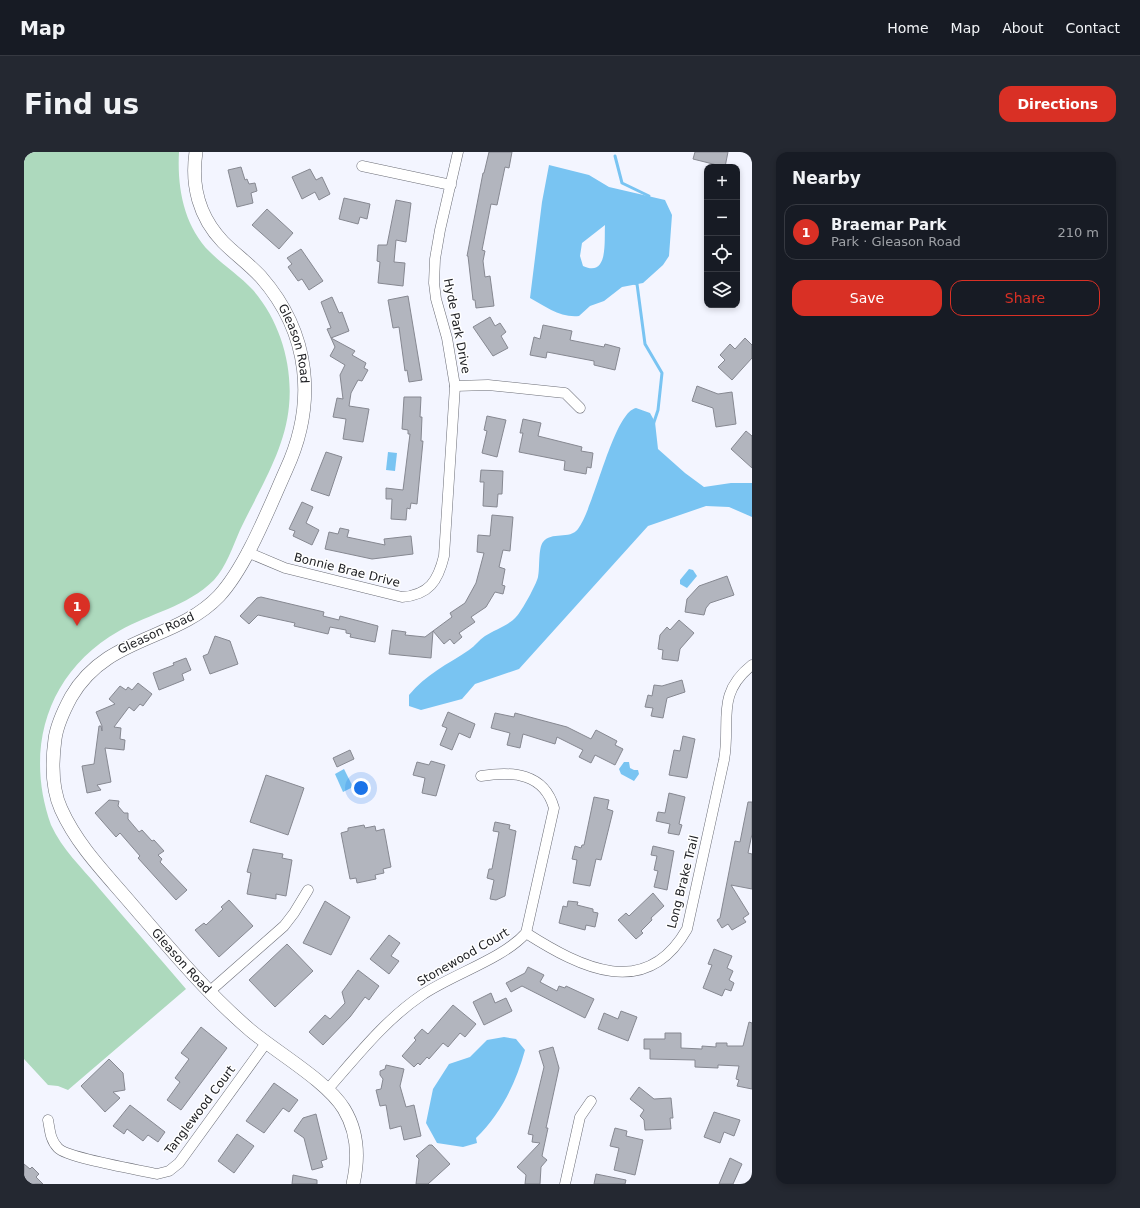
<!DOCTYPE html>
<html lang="en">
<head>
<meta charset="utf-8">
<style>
	body { margin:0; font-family:"DejaVu Sans",sans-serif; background:#242831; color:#f1f3f6 }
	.controls { position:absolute; right:12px; top:12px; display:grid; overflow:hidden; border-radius:8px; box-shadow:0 2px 6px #0003 }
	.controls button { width:36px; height:36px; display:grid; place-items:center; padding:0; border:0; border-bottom:1px solid #363941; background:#171b24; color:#f1f3f6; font:20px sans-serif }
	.you { position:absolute; left:337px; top:636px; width:14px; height:14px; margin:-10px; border:3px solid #fff; border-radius:50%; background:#1a73e8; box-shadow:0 0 0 6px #1a73e833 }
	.badge { display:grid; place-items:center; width:26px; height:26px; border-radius:50%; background:#d93025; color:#fff; font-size:13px; font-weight:700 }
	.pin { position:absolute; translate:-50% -33px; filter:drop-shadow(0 1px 2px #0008) }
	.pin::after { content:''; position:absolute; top:21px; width:14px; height:12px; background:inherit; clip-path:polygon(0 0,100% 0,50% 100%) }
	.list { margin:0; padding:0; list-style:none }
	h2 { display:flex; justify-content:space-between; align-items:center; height:52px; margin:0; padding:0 16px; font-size:17px }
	h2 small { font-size:13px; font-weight:400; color:#9ea1a6 }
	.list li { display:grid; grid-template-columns:26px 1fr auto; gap:12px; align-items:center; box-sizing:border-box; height:56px; margin:0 8px 8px; padding:0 8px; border:1px solid #363941; border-radius:12px }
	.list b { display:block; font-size:15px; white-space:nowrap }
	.list p { margin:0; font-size:13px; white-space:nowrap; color:#9ea1a6 }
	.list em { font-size:13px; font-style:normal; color:#9ea1a6 }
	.actions { display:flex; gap:8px; padding:12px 16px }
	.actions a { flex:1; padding:9px 0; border:1px solid #d93025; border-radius:12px; text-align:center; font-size:14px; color:#d93025 }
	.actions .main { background:#d93025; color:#fff }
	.icon { flex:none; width:22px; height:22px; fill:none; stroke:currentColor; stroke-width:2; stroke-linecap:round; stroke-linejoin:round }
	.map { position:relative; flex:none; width:728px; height:1032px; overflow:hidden; border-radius:12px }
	header { display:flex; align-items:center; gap:24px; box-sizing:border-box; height:56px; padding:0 20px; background:#171b24; border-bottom:1px solid #363941 }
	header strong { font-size:19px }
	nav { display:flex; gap:22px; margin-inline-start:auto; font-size:14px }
	.intro { display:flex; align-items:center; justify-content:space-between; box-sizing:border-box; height:96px; padding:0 24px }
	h1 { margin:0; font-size:28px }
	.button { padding:10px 18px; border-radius:12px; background:#d93025; color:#fff; font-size:14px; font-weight:700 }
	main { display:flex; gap:24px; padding:0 24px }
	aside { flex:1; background:#171b24; border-radius:12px; box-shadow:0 2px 6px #0003 }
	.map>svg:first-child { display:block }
	.green { fill:#add9bd }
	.water { fill:#79c4f2; fill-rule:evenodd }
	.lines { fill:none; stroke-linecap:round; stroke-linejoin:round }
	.stream { stroke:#79c4f2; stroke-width:3 }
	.building { fill:#b2b5be; stroke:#868891 }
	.minor-casing { stroke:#6c6e77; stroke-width:11 }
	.tertiary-casing { stroke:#6c6e77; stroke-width:14 }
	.minor { stroke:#fff; stroke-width:10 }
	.tertiary { stroke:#fff; stroke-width:13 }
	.labels { text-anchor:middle; stroke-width:3; stroke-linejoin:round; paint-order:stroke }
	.street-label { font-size:12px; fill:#202125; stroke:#fff }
</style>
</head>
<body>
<header>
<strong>Map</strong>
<nav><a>Home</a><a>Map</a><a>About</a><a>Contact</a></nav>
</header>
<div class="intro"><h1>Find us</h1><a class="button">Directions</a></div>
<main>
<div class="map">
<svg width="728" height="1032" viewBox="0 0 728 1032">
	<rect width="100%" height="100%" fill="#f3f5ff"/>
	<path class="green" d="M0 0H155C153 36 160 74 186 100 200 114 216 124 229 138 256 169 269 213 265 254 261 298 235 338 216 378 209 394 202 415 190 428 163 455 126 461 95 479 23 520 0 597 27 673 38 697 58 716 74 735 103 769 133 803 162 837L44 938 34 934 24 933 0 907Z"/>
	<g class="water">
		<path d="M525 13 565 23 585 35 641 48 648 63 645 104 639 113 619 131 598 135 580 149 566 154 555 164C536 166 521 154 506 146L518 50ZM581 73C580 88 585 126 559 114L556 104 558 91Z"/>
		<path d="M612 256 626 261 631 270 634 297 661 321 680 335 707 331H728V365L705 355 682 354 624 374 495 517 451 532 438 547 397 558 385 554V543C401 523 424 512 445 498 451 494 455 488 461 484 470 478 485 473 492 465 498 459 512 433 514 425 516 417 514 396 519 390 527 379 546 388 554 377 571 354 589 261 612 256Z"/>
		<polygon points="364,300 373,301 371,319 362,318"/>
		<polygon points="665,417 669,418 673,424 663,436 656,432 656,428"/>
		<polygon points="600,610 605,610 606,616 610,618 614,618 615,622 610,629 597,622 595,617"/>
		<polygon points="320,617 329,635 319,640 311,622"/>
		<path d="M480 885 492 887 501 898C492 931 477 962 452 986L453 991 439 995 413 991 402 971 409 937 425 912 446 905 463 888Z"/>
	</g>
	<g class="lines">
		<g class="stream">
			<polyline points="591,4 598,31 625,44 623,47"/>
			<polyline points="610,131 613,132 621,192 638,221 634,258 629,273"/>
		</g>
	</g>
	<g class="building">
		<polygon points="465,0 488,0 485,16 481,15 473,53 467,52 458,98 461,99 459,109 461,125 466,124 470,154 452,156 451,148 449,148 444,104 443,104 459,21 460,21"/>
		<polygon points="671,0 704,0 701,15 669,7"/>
		<polygon points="217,15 221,28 223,27 225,32 231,31 233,39 227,41 229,51 213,55 204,18"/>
		<polygon points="286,17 292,28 298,25 306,42 295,48 291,40 278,47 268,25"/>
		<polygon points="320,46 346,52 343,67 336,65 334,72 315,67"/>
		<polygon points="372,48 387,51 382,90 372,88 370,110 381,111 379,134 354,131 356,110 353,109 354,93 363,93"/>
		<polygon points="243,57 269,81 255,97 228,73"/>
		<polygon points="277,97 299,129 285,138 278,127 274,129 264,115 268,112 263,106"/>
		<polygon points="384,144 398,228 385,230 383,218 381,219 375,175 369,176 364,148"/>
		<polygon points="308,145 315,161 318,160 325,179 307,186 331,199 328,203 342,211 340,216 344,218 338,229 334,228 327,241 325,254 345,257 339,290 319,287 322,267 309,265 313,246 319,247 316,223 321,213 306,204 311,195 303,177 307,176 297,150"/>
		<polygon points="466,165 471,174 476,171 482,180 477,184 484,196 469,204 449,175"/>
		<polygon points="519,173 548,179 546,188 580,195 581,192 596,196 591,218 570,213 570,209 523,200 522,206 506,203 510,185 516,187"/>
		<polygon points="721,186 728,193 728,206 708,228 694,215 701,208 696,203 706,192 711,197"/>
		<polygon points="673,234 694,242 708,240 712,272 692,275 689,256 668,249"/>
		<polygon points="380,245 397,245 396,265 398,265 397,289 399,289 393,352 387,351 386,357 383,356 382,368 367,367 368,347 362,347 362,336 379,338 386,282 384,282 384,278 378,277"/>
		<polygon points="463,264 482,268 473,305 458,301 463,279 460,278"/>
		<polygon points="499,267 517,271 514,284 558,295 557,299 569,301 567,316 563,315 562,322 540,318 541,309 495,300 499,281 496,281"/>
		<polygon points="722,279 728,284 728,316 707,297"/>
		<polygon points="302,300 318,305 305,344 287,338"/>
		<polygon points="457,318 479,319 478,342 474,342 473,355 459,354 460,330 456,330"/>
		<polygon points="278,350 289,355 282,371 295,378 288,393 269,384 271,379 265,377"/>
		<polygon points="468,363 489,365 486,399 479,398 475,415 481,417 478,433 481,434 479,442 471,440 462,455 447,465 451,470 435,481 438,485 430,492 426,487 420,492 409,479 428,465 426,461 441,451 452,431 460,401 453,400 454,383 466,384"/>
		<polygon points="316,376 325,378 323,385 361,393 360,387 387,384 389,402 348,407 301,397 305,380 314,382"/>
		<polygon points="703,424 710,443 686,451 682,456 680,463 661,460 663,447 675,434"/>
		<polygon points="237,445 300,460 299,464 315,468 316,464 354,474 351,490 326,485 327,482 322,481 322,478 306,475 304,482 270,474 271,471 234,463 225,472 216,464 233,446"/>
		<polygon points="655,468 670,481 656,497 654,509 638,507 639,498 634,497 636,483 643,475 646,478"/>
		<polygon points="368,478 382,480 381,483 401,485 409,479 407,506 365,502"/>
		<polygon points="191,484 206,489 214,512 186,522 179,504 184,502"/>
		<polygon points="162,506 167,518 158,522 160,528 135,538 129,521 150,513 149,511"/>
		<polygon points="658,528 661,540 643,546 639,566 627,564 629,556 621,555 624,543 628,544 630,533 638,534"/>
		<polygon points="114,531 128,542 119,554 116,552 110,559 105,555 90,575 97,576 96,587 101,588 100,598 81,596 87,630 73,633 77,638 63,641 58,614 70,612 75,574 77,574 78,579 78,574 72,560 91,552 85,547 96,534 102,538 104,535 108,538"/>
		<polygon points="424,560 451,572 446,586 435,581 428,598 416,593 423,576 418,574"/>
		<polygon points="471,561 490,565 491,561 513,567 543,575 567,587 572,578 593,589 591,593 599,597 591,613 571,603 567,611 555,605 559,598 533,585 531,592 499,582 496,596 483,593 486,581 467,576"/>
		<polygon points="659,584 671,587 663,626 645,623 650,598 656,599"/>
		<polygon points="326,598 330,607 313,615 309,606"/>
		<polygon points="407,609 421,613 412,644 398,641 401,626 389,623 393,610 405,613"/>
		<polygon points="242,623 280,636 264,683 226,670"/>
		<polygon points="645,641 661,645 655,672 658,673 655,683 644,681 646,672 632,669 634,660 641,661"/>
		<polygon points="570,645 585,648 583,657 589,659 577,708 572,707 566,734 549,731 553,708 548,707 551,694 557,696 558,693 560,693"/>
		<polygon points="85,648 95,649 94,654 100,661 104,661 104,667 115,680 118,678 128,689 130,688 140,699 134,703 138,707 136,710 163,738 152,748 114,706 116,704 96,681 92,685 71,661"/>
		<polygon points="724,650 728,650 728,682 724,701 728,702 728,737 707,733 725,762 719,766 722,770 708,778 704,772 698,776 693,768 696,766 711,689 716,690"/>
		<polygon points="471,670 486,673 485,677 492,679 481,744 472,748 466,747 470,728 463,726 465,717 468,717 475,680 469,679"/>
		<polygon points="340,673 341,676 351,674 352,679 360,677 367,715 359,717 360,721 351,723 352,727 333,731 332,726 326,727 317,681 324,679 324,676"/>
		<polygon points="629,694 650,699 643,738 630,735 634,719 630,718 633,704 627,703"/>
		<polygon points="229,697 259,702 258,706 268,708 262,744 252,742 252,747 223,742 227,721 223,720"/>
		<polygon points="629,741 640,754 627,766 628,768 617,779 619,781 612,787 594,768 602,761 605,764"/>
		<polygon points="205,748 229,774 195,805 171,778 180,771 182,773 199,757 197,755"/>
		<polygon points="301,749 326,765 307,803 279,791"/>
		<polygon points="544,749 554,750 553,753 569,757 569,760 574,761 571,775 562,773 561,778 535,771 539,754 543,755"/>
		<polygon points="365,783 376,791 367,804 375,809 365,822 346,807"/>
		<polygon points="263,792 289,819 251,855 225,828"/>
		<polygon points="690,797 708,804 703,816 709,819 705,828 710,831 707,839 701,837 698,844 679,836 688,813 684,812"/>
		<polygon points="504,815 520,823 516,830 533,839 535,834 541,836 542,834 570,847 561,866 498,834 487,840 482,831 501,821"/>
		<polygon points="334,818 355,834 345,848 341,845 326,865 299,893 285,880 301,863 306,867 321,851 318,840"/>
		<polygon points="467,841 471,851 482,846 488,859 460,873 449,850"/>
		<polygon points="429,853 452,872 441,885 436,881 424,895 419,891 405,907 403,905 396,913 394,911 390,915 378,904 392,888 390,886 398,877 404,882"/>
		<polygon points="597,859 613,865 604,889 574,877 580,861 594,867"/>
		<polygon points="725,870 728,871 728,937 713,934 715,928 712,927 715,914 694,913 694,916 671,915 671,908 626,907 626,897 620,897 620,887 641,887 641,881 657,881 657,896 678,897 678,894 692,895 692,891 703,891 703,894 719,894"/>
		<polygon points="177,875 203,896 157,958 143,948 156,930 151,926 165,907 157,901"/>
		<polygon points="529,895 535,916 522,976 524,976 518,1004 523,1008 517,1015 516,1032 501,1032 502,1023 493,1015 516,991 508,990 509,983 504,982 520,915 515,899"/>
		<polygon points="85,907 99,921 101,938 89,940 96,946 81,960 57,934"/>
		<polygon points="362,913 380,917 376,934 382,955 390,953 397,984 380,988 377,974 366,977 362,953 356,954 352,938 357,937 359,927 356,923 356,919 361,917"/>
		<polygon points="250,931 274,948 265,960 259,956 240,981 222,969"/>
		<polygon points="615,935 630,947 647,946 649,966 646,966 647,977 621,978 620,968 616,964 620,958 606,947"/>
		<polygon points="106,953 141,980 134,990 124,983 119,989 103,977 100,982 89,974"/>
		<polygon points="690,960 716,968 710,984 700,980 696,991 680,985"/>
		<polygon points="292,962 303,1007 297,1009 299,1015 288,1018 280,986 270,979 279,966"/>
		<polygon points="591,976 603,979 602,984 619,988 611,1023 590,1018 595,996 586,994"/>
		<polygon points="213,982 230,994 210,1021 194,1009"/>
		<polygon points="405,993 408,993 426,1012 404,1032 392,1032 395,1007 392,1004"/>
		<polygon points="706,1006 718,1012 709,1032 695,1032"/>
		<polygon points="0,1012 6,1017 8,1015 15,1022 12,1025 19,1032 0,1032"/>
		<polygon points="572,1022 602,1028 601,1032 570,1032"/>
		<polygon points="269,1023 293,1028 293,1032 268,1032"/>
	</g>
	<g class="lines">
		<defs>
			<g id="minor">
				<polyline points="338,14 427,33"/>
				<polyline points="431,234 464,233 541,241 556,256"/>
				<path d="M223 400 261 416 378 445C405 443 414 429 420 404L431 234 423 186 412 147 410 131 411 107 416 78 434 0"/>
				<path d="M502 781C557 816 622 849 663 777L700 608C707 570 691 542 728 513"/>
				<polyline points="185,840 260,774 270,761 284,738"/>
				<path d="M304 937C333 904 361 868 398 843 429 822 479 807 502 781L530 656C520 621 489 619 457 624"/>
				<path d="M24 968C26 978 26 988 34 996 43 1006 116 1018 133 1022L145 1019 155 1011 242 891"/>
				<polyline points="541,1032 556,965 567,949"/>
			</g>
			<g id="tertiary">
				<path id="s1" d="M172 0C167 33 175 65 199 90 211 102 225 112 237 125 286 181 293 251 262 318 245 356 222 415 195 444 151 490 83 483 47 545 40 558 33 572 31 587 28 609 27 635 37 657 54 695 84 724 110 755 147 798 183 841 226 878 252 900 303 929 320 957 334 980 335 1006 329 1032"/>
			</g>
		</defs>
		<use href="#minor" class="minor-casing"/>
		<use href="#tertiary" class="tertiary-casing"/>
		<use href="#minor" class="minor"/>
		<use href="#tertiary" class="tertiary"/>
	</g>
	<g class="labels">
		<g class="street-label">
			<text transform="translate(433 174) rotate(79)" y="4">Hyde Park Drive</text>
			<text dy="4" stroke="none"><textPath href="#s1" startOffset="225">Gleason Road</textPath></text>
			<text transform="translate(323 418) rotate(14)" y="4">Bonnie Brae Drive</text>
			<text transform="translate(132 481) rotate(-25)" y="4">Gleason Road</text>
			<text transform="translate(659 730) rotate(-76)" y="4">Long Brake Trail</text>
			<text transform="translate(439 805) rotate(-30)" y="4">Stonewood Court</text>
			<text dy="4" stroke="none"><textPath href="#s1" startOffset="992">Gleason Road</textPath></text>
			<text transform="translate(176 958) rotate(-53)" y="4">Tanglewood Court</text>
		</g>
	</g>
</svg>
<div class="controls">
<button>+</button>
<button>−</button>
<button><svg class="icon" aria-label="locate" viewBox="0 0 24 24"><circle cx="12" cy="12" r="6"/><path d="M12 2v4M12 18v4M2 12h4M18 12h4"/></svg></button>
<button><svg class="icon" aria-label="layers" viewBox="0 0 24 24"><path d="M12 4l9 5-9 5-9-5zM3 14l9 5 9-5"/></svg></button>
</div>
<div class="you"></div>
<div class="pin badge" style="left:53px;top:474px">1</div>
</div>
<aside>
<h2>Nearby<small></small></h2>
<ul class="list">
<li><span class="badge">1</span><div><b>Braemar Park</b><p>Park · Gleason Road</p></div><em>210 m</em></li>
</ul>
<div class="actions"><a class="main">Save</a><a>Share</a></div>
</aside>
</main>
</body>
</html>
